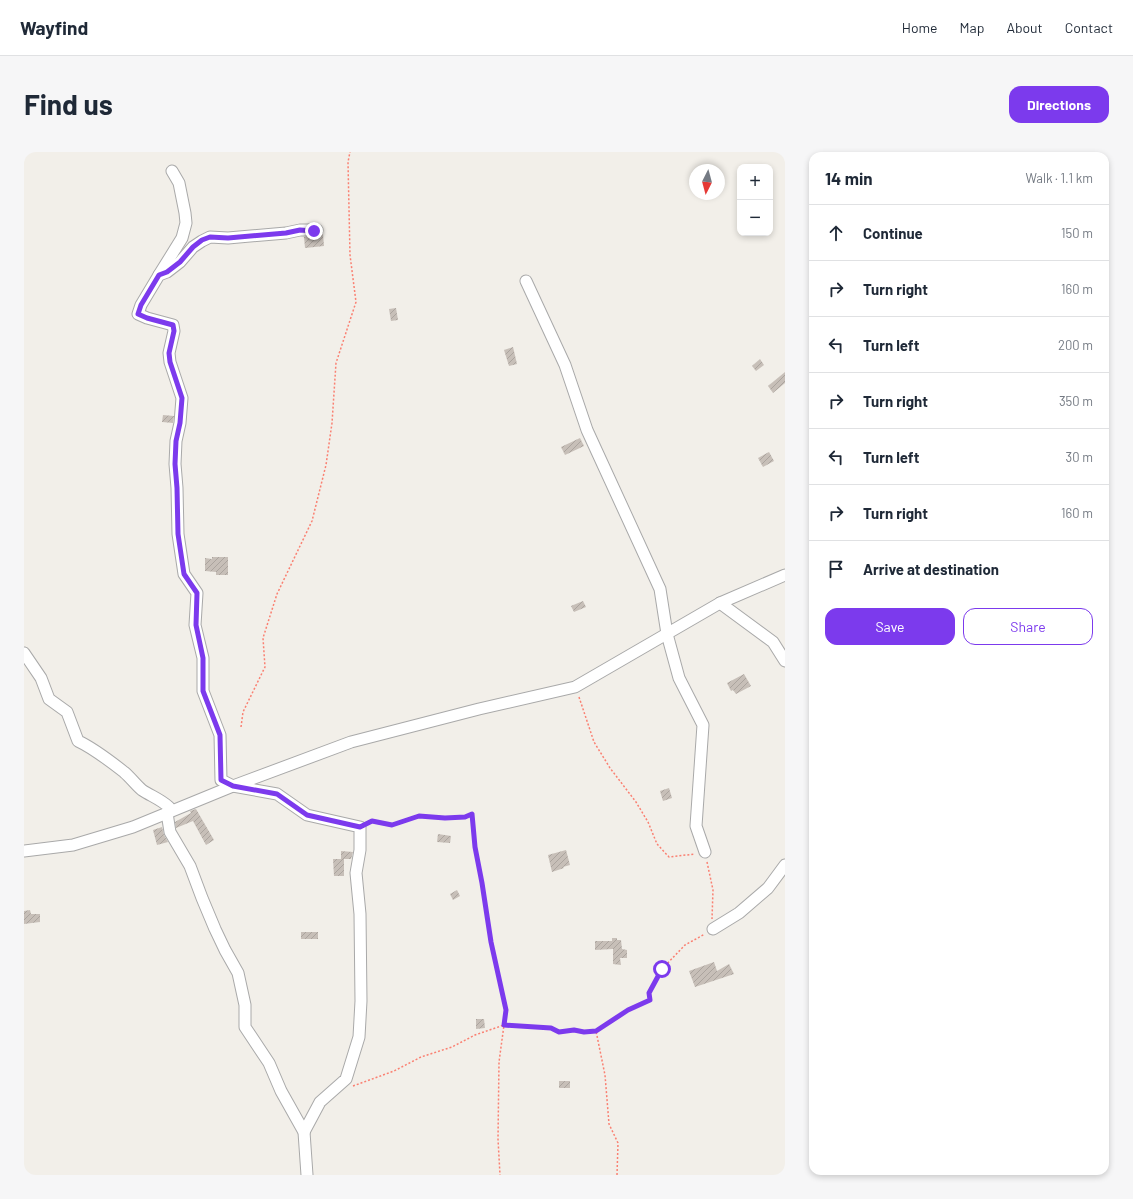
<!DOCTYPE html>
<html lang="en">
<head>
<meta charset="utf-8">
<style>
	body { margin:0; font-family:Barlow,sans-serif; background:#f6f6f7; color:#1f2937 }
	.controls { position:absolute; right:12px; top:12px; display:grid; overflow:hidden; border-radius:8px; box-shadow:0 2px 6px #0003 }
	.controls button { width:36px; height:36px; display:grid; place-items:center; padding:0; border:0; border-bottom:1px solid #e0e1e3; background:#fff; color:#1f2937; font:20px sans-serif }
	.compass { position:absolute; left:665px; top:12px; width:36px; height:36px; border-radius:50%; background:#fff; box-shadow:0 2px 6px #0003; rotate:186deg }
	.stop { position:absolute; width:12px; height:12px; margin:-9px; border:3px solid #7c3aed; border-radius:50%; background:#fff }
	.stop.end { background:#7c3aed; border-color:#fff; box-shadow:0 1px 4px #0008 }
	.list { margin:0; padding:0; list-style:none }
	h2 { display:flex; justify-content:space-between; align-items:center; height:52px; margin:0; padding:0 16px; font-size:17px }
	h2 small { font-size:13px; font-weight:400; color:#747a83 }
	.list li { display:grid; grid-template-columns:26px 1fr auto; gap:12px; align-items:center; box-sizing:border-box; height:56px; padding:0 16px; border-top:1px solid #e0e1e3 }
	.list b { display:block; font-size:15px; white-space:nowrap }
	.list em { font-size:13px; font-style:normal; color:#747a83 }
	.actions { display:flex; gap:8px; padding:12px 16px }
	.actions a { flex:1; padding:9px 0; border:1px solid #7c3aed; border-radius:12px; text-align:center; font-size:14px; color:#7c3aed }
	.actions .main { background:#7c3aed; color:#fff }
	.icon { flex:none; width:22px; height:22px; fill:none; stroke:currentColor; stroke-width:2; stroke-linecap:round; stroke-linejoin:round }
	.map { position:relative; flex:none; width:761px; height:1023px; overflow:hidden; border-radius:12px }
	header { display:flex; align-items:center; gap:24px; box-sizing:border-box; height:56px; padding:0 20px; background:#fff; border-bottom:1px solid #e0e1e3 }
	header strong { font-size:19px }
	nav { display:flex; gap:22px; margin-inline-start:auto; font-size:14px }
	.intro { display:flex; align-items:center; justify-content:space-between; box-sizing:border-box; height:96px; padding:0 24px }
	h1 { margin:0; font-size:28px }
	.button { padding:10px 18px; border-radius:12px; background:#7c3aed; color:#fff; font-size:14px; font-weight:700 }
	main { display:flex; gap:24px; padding:0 24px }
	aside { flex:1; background:#fff; border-radius:12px; box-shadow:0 2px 6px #0003 }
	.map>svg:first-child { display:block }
	.building { fill:url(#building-hatch) }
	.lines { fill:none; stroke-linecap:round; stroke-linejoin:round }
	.minor-casing { stroke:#a9a9a9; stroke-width:13 }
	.path { stroke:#fa8072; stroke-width:1.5; stroke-dasharray:2 2; stroke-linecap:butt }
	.minor { stroke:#fff; stroke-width:11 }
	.route { stroke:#7c3aed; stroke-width:5 }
</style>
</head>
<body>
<header>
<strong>Wayfind</strong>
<nav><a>Home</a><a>Map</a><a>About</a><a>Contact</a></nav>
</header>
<div class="intro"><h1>Find us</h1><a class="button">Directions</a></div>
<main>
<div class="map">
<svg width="761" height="1023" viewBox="0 0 761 1023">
	<defs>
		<pattern id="building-hatch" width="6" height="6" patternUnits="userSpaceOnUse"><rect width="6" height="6" fill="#c7bfb8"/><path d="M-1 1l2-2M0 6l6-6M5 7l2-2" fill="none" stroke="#aba49e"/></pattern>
	</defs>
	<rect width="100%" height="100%" fill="#f2efe9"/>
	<g class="building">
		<polygon points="299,82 300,94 281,96 280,85 293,85"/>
		<polygon points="372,156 374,168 367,169 365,157"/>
		<polygon points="489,195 493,212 485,214 480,198"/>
		<polygon points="736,207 740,213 732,219 728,214"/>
		<polygon points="761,220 761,231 749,241 744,234"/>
		<polygon points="139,263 150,264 149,271 138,270"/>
		<polygon points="556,286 560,294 541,303 537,295"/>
		<polygon points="745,300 750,309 739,315 734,306"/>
		<polygon points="188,405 204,405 204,423 192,423 192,420 181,419 181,406 188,407"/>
		<polygon points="559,449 562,455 550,460 547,454"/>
		<polygon points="720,522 727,534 712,542 709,538 707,539 703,531"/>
		<polygon points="645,636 648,646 639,649 636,639"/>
		<polygon points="172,657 190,688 182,693 169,669 152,676 151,670 167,661 166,659"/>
		<polygon points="138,675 140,683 144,690 133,693 129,678"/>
		<polygon points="414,682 427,684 426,691 413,690"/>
		<polygon points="542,698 546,713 539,715 540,716 528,720 524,703"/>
		<polygon points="317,699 329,700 327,707 317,707"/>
		<polygon points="309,707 320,707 320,724 310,724"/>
		<polygon points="433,738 436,744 429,748 426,742"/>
		<polygon points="6,758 7,762 16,762 16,770 0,772 0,759"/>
		<rect x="277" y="780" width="17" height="7"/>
		<polygon points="588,786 593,786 593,788 597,788 598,797 603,798 603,806 596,806 597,813 589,812 589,797 571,798 571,789 588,789"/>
		<polygon points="690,810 693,819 705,812 710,822 671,835 665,819"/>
		<polygon points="452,867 460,867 461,876 452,877"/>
		<rect x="535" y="929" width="11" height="7"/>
	</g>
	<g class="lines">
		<defs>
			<g id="minor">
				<polyline points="135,123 158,86 162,71 161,61 155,31 148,19"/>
				<polyline points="502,129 541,213 563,278 636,437 643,482 655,526 679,573 672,674 681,700"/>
				<polyline points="696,451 749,490 761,509"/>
				<path d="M0 501 17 526 25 547 43 560 54 589C69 596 86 609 100 620 107 626 112 633 118 638 127 644 136 647 145 655L143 661 146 680 166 714 178 746 191 777 201 798 214 821 221 853V875L245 911 257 939 280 980 283 1023"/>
				<polyline points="0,699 49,693 109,675 209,634 327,590 455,557 551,535 696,451 761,423"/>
				<polyline points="689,777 715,761 744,736 761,713"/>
				<polyline points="280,980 296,950 322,927 335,885 337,849 336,762 332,721 336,698 336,675 283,663 253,642 209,634 197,628 196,583 179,539 179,506 171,473 173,441 160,422 154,382 153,336 151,312 152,289 156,271 158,246 146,210 145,201 150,179 149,173 123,166 114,162 117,153 135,123 143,120 156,110 169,95 178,89 186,85 204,86 262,81 276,78 293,78"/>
			</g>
		</defs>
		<use href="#minor" class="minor-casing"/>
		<g class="path">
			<polyline points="555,545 570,590 586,616 612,650 624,670 633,692 645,705 671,702"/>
			<polyline points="217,575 219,560 241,515 239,486 253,442 288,369 302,313 308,271 312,211 332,150 326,103 324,10 326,0"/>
			<path d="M345 671C353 667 361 673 369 672 378 671 387 665 396 664 414 663 431 668 448 663L451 695 458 731 467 790 482 858 475 910 474 987 476 1023"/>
			<polyline points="683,710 689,738 688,767"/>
			<polyline points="329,934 370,919 397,905 428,895 451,883 480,873 527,876 535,879 550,878 560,880 572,879"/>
			<polyline points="593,1023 594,991 585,972 581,923 572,879 604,858 626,848 625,841 638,817 661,793 681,782"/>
		</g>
		<use href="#minor" class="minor"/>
	</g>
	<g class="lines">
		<polyline class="route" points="290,79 276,78 262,81 204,86 186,85 178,88 169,95 156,110 143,120 135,123 117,153 114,162 123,166 149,173 150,179 145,201 146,210 158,246 156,271 152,289 151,312 153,336 154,382 160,422 173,441 172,473 179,506 179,539 196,583 197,628 209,634 253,642 283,663 336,675 348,669 368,673 395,664 421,666 441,665 448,662 451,695 458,731 467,790 482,858 480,873 527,876 535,880 550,878 560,880 572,879 604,858 626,848 625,841 638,817"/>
	</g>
</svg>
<div class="controls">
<button>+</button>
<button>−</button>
</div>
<svg class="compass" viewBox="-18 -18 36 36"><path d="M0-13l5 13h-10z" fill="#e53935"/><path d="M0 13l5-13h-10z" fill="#747a83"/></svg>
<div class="stop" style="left:638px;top:817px"></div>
<div class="stop end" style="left:290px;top:79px"></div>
</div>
<aside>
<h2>14 min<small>Walk · 1.1 km</small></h2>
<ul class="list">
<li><svg class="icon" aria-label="ahead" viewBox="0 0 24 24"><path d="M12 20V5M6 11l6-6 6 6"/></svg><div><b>Continue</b></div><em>150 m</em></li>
<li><svg class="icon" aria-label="right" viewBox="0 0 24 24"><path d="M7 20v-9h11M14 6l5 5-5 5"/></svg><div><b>Turn right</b></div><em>160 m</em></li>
<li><svg class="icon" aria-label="left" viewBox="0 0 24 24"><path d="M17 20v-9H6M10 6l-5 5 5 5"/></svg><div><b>Turn left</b></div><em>200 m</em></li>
<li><svg class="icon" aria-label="right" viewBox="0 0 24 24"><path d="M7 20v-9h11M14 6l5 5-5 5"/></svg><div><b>Turn right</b></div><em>350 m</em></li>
<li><svg class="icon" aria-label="left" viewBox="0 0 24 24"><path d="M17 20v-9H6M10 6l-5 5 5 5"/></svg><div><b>Turn left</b></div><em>30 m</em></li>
<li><svg class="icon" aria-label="right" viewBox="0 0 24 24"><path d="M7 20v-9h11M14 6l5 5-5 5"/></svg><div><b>Turn right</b></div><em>160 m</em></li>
<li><svg class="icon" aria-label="arrive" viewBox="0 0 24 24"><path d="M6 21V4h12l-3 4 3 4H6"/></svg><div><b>Arrive at destination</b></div></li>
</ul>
<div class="actions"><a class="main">Save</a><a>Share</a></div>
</aside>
</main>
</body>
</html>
